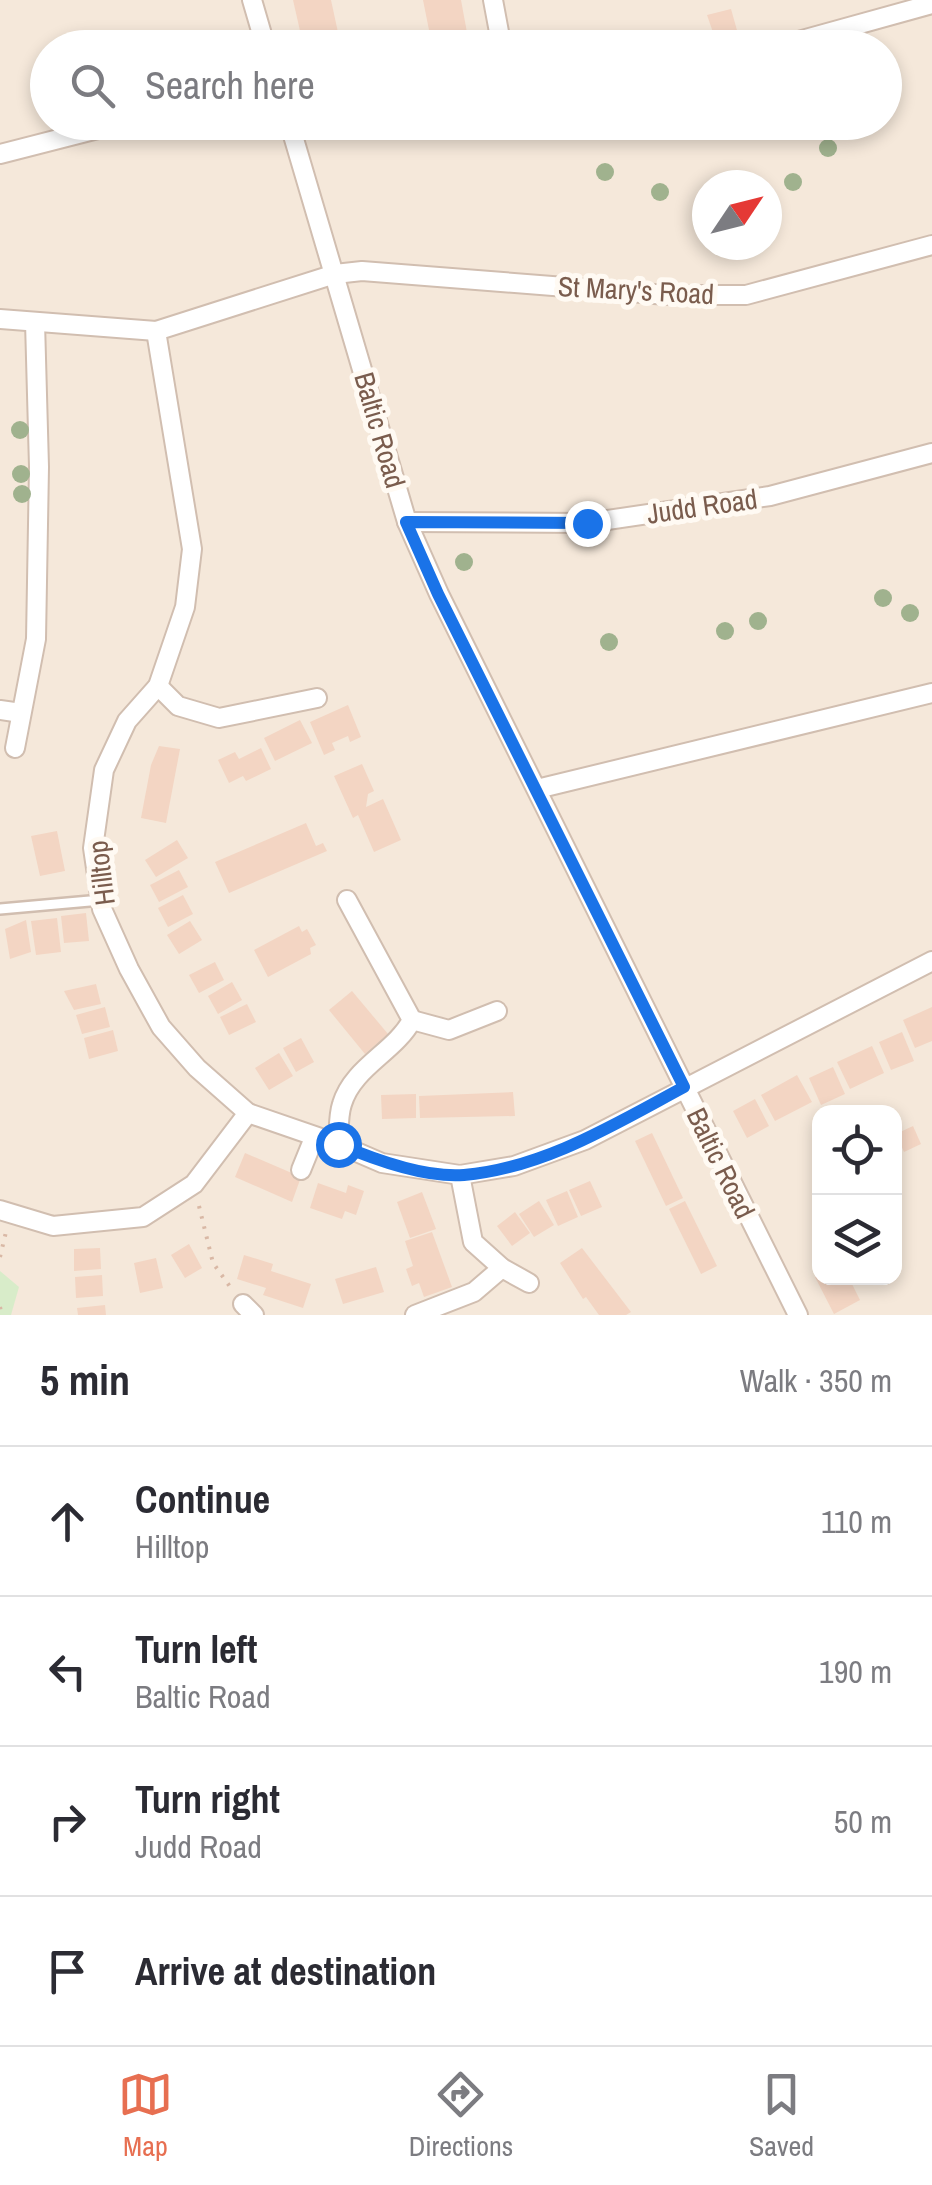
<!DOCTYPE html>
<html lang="en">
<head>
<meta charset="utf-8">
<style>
	body { margin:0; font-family:"Archivo Narrow",sans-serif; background:#f7f7f7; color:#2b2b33 }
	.controls { position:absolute; right:30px; bottom:30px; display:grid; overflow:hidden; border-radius:20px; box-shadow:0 5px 15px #0003 }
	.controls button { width:90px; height:90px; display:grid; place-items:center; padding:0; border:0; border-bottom:2px solid #e1e1e2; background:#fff; color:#2b2b33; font:50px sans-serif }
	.compass { position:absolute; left:692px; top:170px; width:90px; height:90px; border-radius:50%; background:#fff; box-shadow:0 5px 15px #0003; rotate:55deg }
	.stop { position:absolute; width:30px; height:30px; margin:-22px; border:8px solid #1a73e8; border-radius:50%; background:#fff }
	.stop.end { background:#1a73e8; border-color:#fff; box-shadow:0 2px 10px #0008 }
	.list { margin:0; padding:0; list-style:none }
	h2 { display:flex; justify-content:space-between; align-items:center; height:130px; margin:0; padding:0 40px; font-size:42px }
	h2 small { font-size:32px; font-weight:400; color:#7c7c81 }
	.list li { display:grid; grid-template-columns:65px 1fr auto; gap:30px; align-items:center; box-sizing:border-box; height:150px; padding:0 40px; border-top:2px solid #e1e1e2 }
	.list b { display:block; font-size:38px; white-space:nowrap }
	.list p { margin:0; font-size:32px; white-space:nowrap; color:#7c7c81 }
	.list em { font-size:32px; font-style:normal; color:#7c7c81 }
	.icon { flex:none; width:55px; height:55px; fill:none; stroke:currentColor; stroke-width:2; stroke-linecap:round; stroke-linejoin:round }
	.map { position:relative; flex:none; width:932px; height:1315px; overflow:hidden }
	.search { position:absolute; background:#fff; box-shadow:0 5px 15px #0003; left:30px; right:30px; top:30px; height:110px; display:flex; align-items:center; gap:25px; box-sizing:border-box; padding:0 35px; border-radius:55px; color:#7c7c81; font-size:38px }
	.sheet { height:730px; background:#fff }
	nav { display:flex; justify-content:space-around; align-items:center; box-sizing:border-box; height:140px; border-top:2px solid #e1e1e2; background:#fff; font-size:28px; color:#7c7c81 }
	nav a { display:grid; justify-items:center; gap:5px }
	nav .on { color:#e76f51 }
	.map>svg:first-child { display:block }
	.residential { fill:#f5e8da; fill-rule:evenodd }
	.green { fill:#d8ecc9 }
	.building { fill:#f3d5c3 }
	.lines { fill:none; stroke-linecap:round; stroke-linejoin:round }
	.lane-casing { stroke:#d1beb0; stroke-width:14 }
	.street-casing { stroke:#d1beb0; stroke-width:22 }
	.path { stroke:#d9b8a5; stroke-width:4; stroke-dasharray:2.5 8; stroke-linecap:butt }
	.lane { stroke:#fff; stroke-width:9 }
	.street { stroke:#fff; stroke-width:18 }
	.tree { fill:#a0b28e }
	.route { stroke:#1a73e8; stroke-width:12 }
	.labels { text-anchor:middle; stroke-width:10; stroke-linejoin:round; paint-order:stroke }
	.street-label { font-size:28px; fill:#7a5c4d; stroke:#fffaf3 }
</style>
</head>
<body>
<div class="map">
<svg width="932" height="1315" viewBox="0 0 932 1315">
	<rect width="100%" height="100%" fill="#fdf6ec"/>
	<path class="residential" d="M0 0H932V1315H0ZM48 48H884V122H48ZM707 185H767V245H707ZM820 1112H894V1278H820Z"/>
	<polygon class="green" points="0,1271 19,1287 11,1315 0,1315"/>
	<g class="building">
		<polygon points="293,0 331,0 339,37 303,44"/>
		<polygon points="423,0 461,0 468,38 432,45"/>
		<polygon points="731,9 740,41 718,47 707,15"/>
		<polygon points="360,38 363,48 332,48 332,47"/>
		<polygon points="348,705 361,737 350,742 348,736 332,743 335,750 324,755 310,722"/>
		<polygon points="300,720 312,743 275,761 264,738"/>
		<polygon points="159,746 180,749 166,823 141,818 151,765"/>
		<polygon points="261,748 271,769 246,781 243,776 229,783 218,760 235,752 239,759"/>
		<polygon points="362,764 374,791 368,794 366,807 383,799 401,840 374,852 358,815 353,818 334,776"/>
		<polygon points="306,823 316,846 323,843 327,851 229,893 215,862"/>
		<polygon points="57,831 65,871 40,876 31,836"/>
		<polygon points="177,840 188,858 156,877 145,860"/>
		<polygon points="179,870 188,887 159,902 150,885"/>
		<polygon points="183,895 193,914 168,927 158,908"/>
		<polygon points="86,913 89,941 64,943 61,916"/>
		<polygon points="57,918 61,952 36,955 31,921"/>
		<polygon points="26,920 31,952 10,959 5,929"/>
		<polygon points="190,921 202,940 179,954 167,935"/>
		<polygon points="299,926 302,932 307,929 316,945 310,948 311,954 268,977 254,950"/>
		<polygon points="215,962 224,980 199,993 189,975"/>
		<polygon points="232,982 242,1000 218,1014 208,996"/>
		<polygon points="96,984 101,1004 74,1010 64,991"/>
		<polygon points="352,991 388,1034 365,1054 329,1010"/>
		<polygon points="247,1004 256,1022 229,1035 220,1017"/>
		<polygon points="105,1007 110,1027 82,1034 76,1015"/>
		<polygon points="932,1007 932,1041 915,1048 903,1020"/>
		<polygon points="113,1030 118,1051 89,1059 84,1038"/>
		<polygon points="902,1032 914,1061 891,1070 879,1042"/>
		<polygon points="301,1038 314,1062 296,1072 283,1048"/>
		<polygon points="872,1046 884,1073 850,1089 837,1062"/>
		<polygon points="279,1053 293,1076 269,1090 255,1068"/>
		<polygon points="833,1067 845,1094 821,1105 809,1078"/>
		<polygon points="797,1075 812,1102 775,1121 761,1095"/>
		<polygon points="513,1092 515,1116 420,1118 419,1096"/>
		<polygon points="416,1094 416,1118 382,1119 381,1095"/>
		<polygon points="755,1099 769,1126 747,1138 733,1111"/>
		<polygon points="913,1126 921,1144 904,1152 896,1134"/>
		<polygon points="652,1133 683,1198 666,1206 635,1141"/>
		<polygon points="245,1153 301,1177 292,1202 235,1177"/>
		<polygon points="590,1181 602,1207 581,1216 569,1190"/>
		<polygon points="318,1183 346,1193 348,1185 364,1191 356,1215 345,1211 342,1219 310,1208"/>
		<polygon points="567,1191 578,1217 558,1226 546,1200"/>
		<polygon points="422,1192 436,1229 410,1238 397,1202"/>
		<polygon points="539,1201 554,1225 534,1237 519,1214"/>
		<polygon points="685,1201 717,1266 701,1274 669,1209"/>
		<polygon points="515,1212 530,1233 512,1246 497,1226"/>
		<polygon points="432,1232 452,1287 424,1297 419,1283 412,1286 406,1269 413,1266 405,1241"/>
		<polygon points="189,1244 202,1268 185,1278 171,1255"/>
		<polygon points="100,1248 101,1269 74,1271 74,1249"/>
		<polygon points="582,1248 631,1312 626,1315 599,1315 586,1297 583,1299 560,1263"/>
		<polygon points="244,1255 273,1264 271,1271 311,1284 303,1308 263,1295 266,1288 237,1279"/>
		<polygon points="156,1258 163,1288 140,1293 134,1263"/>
		<polygon points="376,1267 384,1292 343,1304 335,1279"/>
		<polygon points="102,1275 103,1296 76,1298 75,1277"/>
		<polygon points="820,1275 820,1278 849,1278 860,1300 834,1314 815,1277"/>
		<polygon points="105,1305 106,1315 78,1315 77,1308"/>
	</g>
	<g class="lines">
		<defs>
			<polyline id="lane" points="0,909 101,900"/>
			<g id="street">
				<polyline points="252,0 266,48"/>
				<polyline points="493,0 502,48"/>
				<polyline points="773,48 932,4"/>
				<polyline points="289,122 407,522 439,594 798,1315"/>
				<polyline points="0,154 125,122"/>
				<polyline points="932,245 746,295 667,295 362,271 335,274 156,331 192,549 185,607 158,686 127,721 104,770 93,848 102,909 129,969 161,1027 197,1068 248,1113 338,1144 382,1163 460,1175 514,1166 585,1140 932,961"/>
				<polyline points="0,319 156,331"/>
				<polyline points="407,522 587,523 770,496 932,453"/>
				<polyline points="158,686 178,706 219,718 317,698"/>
				<polyline points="0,710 21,713"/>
				<polyline points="15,748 36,639 39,467 35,322"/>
				<polyline points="537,789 932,693"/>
				<polyline points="412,1020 449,1030 497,1011"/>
				<path d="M338 1144C339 1131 338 1116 342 1104 353 1067 395 1052 412 1020L347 900"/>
				<polyline points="301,1170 314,1138"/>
				<polyline points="0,1210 53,1226 143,1217 194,1184 248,1113"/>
				<polyline points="502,1268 529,1283"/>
				<polyline points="243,1304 254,1315"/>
				<polyline points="415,1315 474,1292 502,1268 473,1242 460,1175"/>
			</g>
		</defs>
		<use href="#lane" class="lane-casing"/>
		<use href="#street" class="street-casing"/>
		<g class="path">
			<polyline points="199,1206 213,1263 231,1288"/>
			<polyline points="0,1257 6,1232"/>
			<polyline points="0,1307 2,1315"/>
		</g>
		<use href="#lane" class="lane"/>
		<use href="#street" class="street"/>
	</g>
	<g class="tree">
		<circle cx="828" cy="148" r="9"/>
		<circle cx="605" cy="172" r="9"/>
		<circle cx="793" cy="182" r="9"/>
		<circle cx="660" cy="192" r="9"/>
		<circle cx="20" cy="430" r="9"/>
		<circle cx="21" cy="474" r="9"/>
		<circle cx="22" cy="494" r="9"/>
		<circle cx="464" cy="562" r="9"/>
		<circle cx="883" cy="598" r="9"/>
		<circle cx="910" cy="613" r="9"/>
		<circle cx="758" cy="621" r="9"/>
		<circle cx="725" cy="631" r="9"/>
		<circle cx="609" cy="642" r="9"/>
	</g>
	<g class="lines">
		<path class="route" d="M338 1144C373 1159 426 1178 464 1175 544 1168 615 1124 684 1087L438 594 406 522 587 523"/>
	</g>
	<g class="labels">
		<g class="street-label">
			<text transform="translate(636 290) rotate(3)" y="10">St Mary's Road</text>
			<text transform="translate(380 430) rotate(74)" y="10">Baltic Road</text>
			<text transform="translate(702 506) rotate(-8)" y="10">Judd Road</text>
			<text transform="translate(101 873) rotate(-97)" y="10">Hilltop</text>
			<text transform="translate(721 1163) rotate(64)" y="10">Baltic Road</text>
		</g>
	</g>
</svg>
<div class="controls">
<button><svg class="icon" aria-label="locate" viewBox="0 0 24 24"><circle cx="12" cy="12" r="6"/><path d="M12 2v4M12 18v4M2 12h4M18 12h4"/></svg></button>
<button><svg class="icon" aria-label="layers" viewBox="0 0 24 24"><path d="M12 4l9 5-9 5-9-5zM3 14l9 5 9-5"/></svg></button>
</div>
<svg class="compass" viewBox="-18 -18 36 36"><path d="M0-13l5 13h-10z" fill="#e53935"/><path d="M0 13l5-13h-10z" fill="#7c7c81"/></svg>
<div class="stop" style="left:338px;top:1144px"></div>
<div class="stop end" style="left:587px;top:523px"></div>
<div class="search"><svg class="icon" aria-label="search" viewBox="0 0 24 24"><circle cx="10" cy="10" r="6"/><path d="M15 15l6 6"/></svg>Search here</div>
</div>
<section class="sheet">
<h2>5 min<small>Walk · 350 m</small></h2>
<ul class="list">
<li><svg class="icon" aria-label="ahead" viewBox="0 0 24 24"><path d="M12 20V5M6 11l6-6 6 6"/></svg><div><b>Continue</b><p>Hilltop</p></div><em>110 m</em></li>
<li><svg class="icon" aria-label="left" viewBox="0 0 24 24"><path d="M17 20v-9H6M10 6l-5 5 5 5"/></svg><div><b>Turn left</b><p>Baltic Road</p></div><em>190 m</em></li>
<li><svg class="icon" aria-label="right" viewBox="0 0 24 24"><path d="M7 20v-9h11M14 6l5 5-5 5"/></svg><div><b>Turn right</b><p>Judd Road</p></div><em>50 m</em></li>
<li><svg class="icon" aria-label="arrive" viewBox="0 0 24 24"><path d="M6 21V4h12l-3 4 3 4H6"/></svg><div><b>Arrive at destination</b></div></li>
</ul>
</section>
<nav>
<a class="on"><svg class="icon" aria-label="map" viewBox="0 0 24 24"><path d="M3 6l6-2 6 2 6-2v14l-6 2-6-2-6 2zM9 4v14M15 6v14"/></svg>Map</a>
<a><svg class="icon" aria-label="directions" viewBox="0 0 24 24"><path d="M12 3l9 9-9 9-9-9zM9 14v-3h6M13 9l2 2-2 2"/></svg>Directions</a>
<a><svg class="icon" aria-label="saved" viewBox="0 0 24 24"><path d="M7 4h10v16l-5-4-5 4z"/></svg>Saved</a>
</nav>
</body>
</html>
